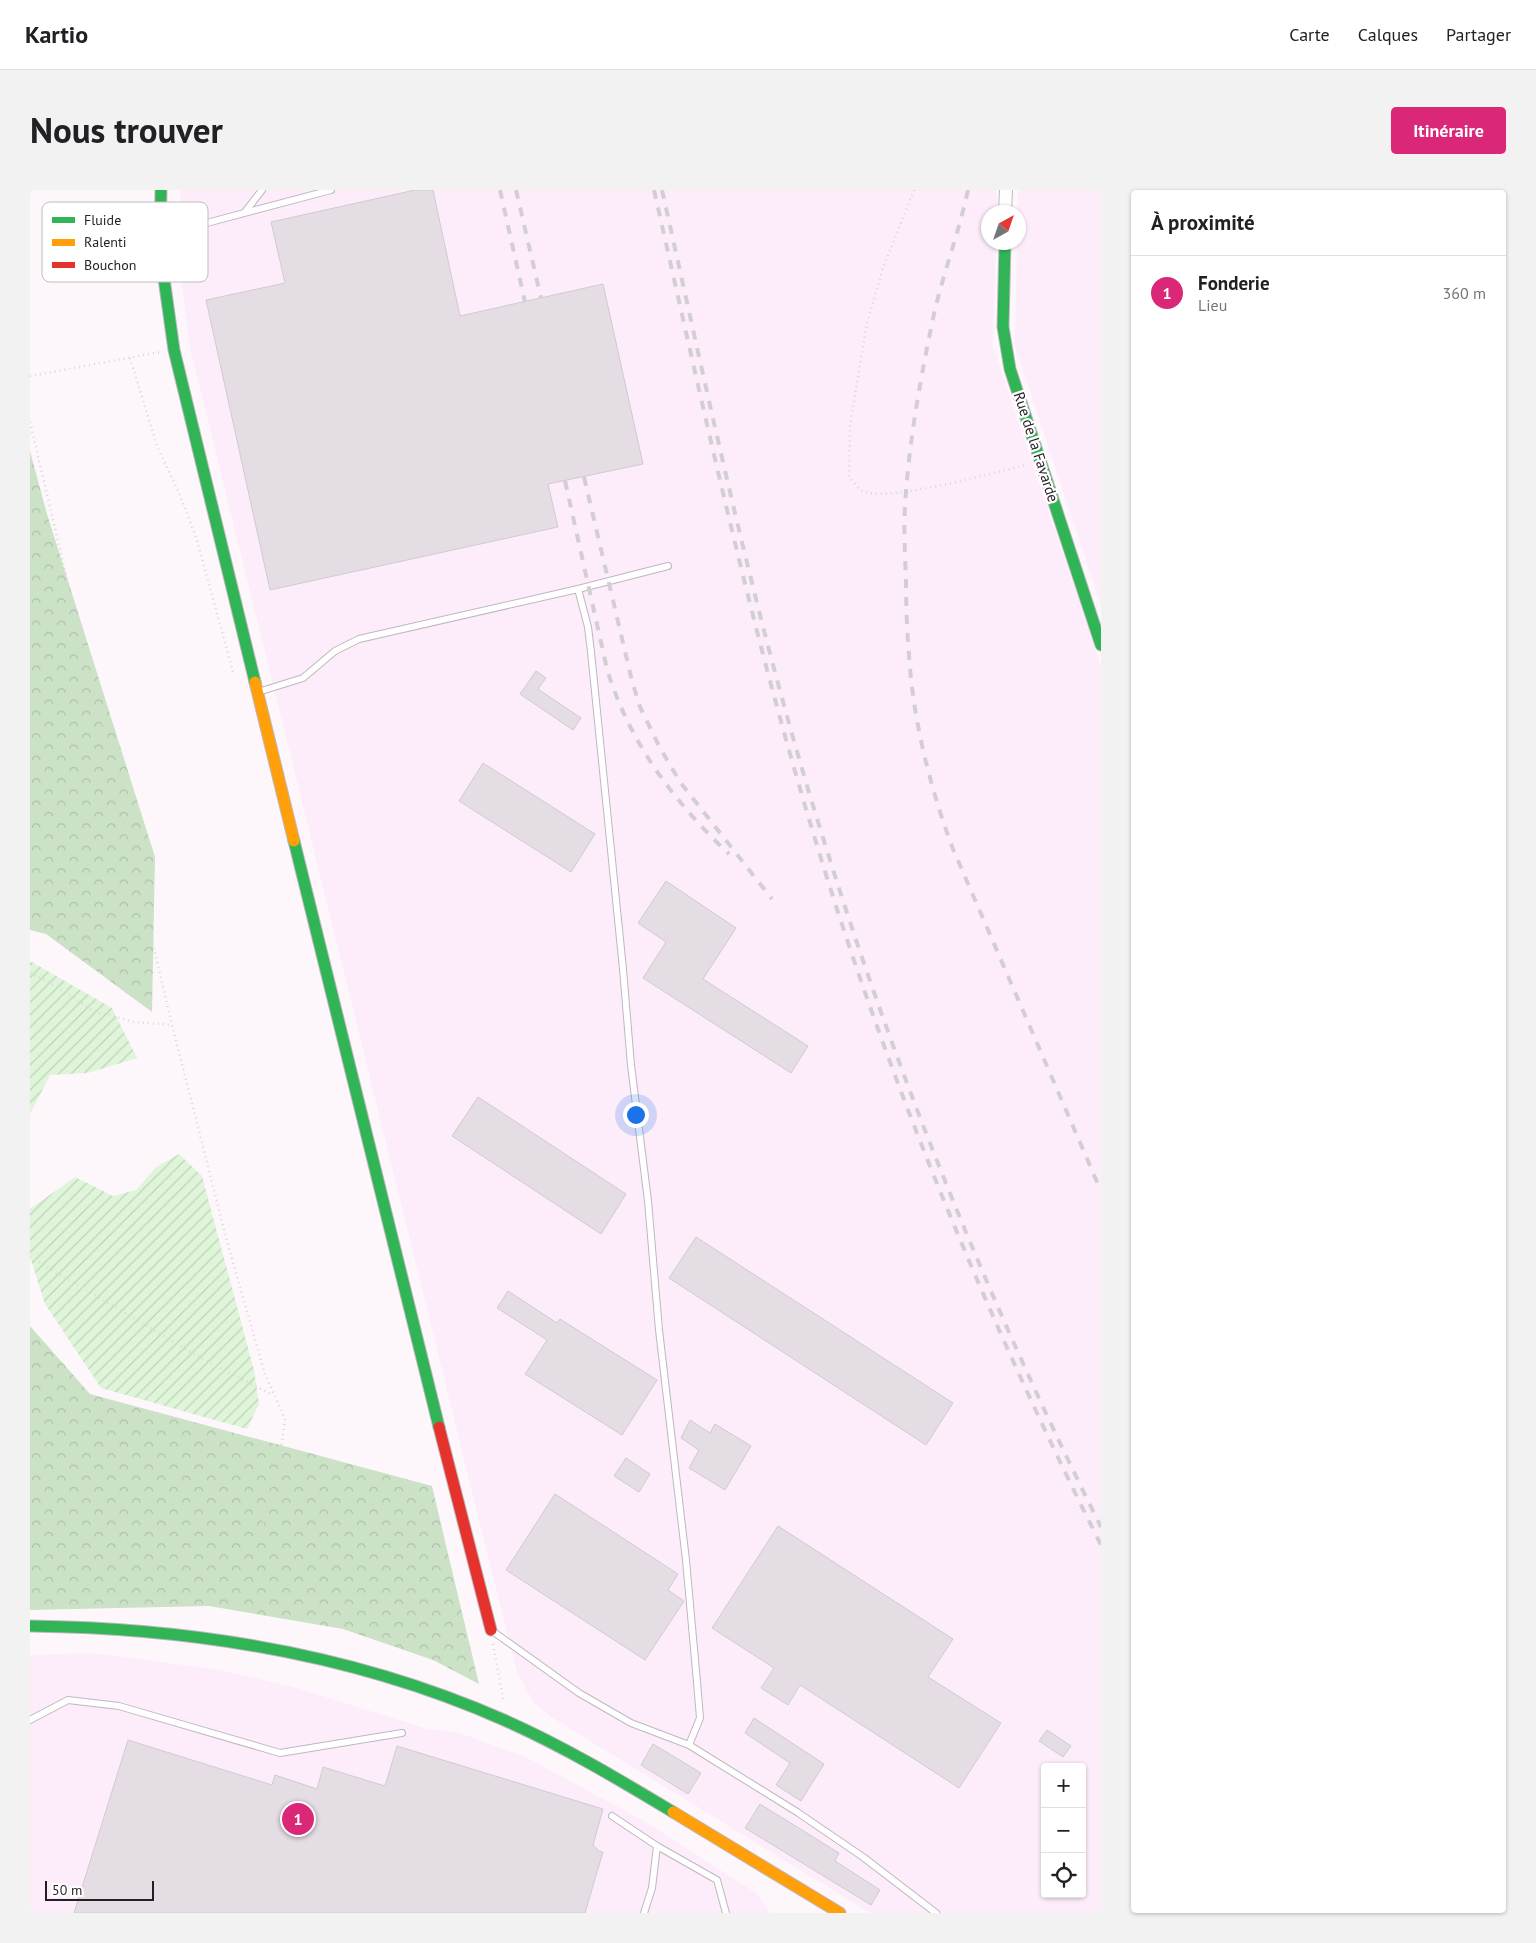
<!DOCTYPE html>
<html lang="fr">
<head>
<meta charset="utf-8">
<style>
	body { margin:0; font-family:"PT Sans",sans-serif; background:#f2f2f2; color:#202124 }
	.controls { position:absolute; right:15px; bottom:15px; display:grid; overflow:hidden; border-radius:5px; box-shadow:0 1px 4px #0004 }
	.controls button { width:45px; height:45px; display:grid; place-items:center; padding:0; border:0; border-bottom:1px solid #e0e0e0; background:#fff; color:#202124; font:25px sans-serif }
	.compass { position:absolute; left:951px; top:15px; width:45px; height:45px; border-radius:50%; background:#fff; box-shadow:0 1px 4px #0004; rotate:40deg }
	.scale { position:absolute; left:15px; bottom:12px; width:109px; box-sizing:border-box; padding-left:5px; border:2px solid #261e26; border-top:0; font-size:14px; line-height:18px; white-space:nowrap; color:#261e26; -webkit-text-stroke:4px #fff; paint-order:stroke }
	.you { position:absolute; left:605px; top:924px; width:18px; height:18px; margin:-12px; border:4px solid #fff; border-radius:50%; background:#1a73e8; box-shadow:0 0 0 8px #1a73e833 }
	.badge { display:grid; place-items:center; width:32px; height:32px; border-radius:50%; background:#db2777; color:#fff; font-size:16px; font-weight:700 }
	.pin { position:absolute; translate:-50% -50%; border:2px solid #fff; box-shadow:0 1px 5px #0006 }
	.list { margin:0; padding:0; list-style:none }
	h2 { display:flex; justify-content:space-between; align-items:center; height:65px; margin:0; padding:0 20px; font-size:21px }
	h2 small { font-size:16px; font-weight:400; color:#757577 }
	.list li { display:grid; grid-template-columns:32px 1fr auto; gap:15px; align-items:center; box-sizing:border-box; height:75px; padding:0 20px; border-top:1px solid #e0e0e0 }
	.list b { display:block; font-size:19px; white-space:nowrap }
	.list p { margin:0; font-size:16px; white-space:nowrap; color:#757577 }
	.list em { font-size:16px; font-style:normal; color:#757577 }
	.icon { flex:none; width:28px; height:28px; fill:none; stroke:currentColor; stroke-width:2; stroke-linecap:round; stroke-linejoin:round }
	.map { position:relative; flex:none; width:1071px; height:1723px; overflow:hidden; border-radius:5px }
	header { display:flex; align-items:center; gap:30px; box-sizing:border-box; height:70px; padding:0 25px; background:#fff; border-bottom:1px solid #e0e0e0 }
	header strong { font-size:24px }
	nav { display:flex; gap:28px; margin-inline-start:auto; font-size:18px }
	.intro { display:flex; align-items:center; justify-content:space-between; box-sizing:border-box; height:120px; padding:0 30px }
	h1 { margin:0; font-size:35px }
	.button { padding:12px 22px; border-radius:5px; background:#db2777; color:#fff; font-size:18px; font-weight:700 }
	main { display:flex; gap:30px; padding:0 30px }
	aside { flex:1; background:#fff; border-radius:5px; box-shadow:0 1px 4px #0004 }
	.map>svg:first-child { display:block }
	.built { fill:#fdedfb; fill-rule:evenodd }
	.forest { fill:url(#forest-crowns) }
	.garden { fill:url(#garden-furrows) }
	.building { fill:#e5dde4; stroke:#d1cad0 }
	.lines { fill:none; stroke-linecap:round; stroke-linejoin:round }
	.lane-casing { stroke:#beb8bd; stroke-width:8 }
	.street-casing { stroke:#beb8bd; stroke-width:14 }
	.fast-casing { stroke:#beb8bd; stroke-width:13 }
	.slow-casing { stroke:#beb8bd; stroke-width:13 }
	.jam-casing { stroke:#beb8bd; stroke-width:13 }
	.path { stroke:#d8d6d8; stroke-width:2.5; stroke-dasharray:1 4; stroke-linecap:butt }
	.lane { stroke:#fffeff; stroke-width:6 }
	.street { stroke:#fffeff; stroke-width:12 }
	.fast { stroke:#30b455; stroke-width:11 }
	.slow { stroke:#ff9f0a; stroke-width:11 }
	.jam { stroke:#e5322d; stroke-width:11 }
	.rail { stroke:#d2cfd2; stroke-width:4; stroke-dasharray:9 9; stroke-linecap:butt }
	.labels { text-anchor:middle; stroke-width:4.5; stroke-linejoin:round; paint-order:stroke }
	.street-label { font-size:15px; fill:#261e26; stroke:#fff }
	.key { fill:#fff; stroke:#bebcbe; stroke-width:1 }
	.key-label { font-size:14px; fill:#261e26 }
</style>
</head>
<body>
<header>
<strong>Kartio</strong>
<nav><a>Carte</a><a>Calques</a><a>Partager</a></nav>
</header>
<div class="intro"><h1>Nous trouver</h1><a class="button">Itinéraire</a></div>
<main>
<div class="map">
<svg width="1071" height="1723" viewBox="0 0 1071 1723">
	<defs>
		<pattern id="forest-crowns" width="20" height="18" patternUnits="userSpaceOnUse" patternTransform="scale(1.25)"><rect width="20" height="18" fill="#cbe2c6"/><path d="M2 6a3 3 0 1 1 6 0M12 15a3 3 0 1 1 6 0" fill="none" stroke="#aec1aa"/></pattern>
		<pattern id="garden-furrows" width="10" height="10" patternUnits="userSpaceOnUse" patternTransform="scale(1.25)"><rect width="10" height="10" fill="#dff5d9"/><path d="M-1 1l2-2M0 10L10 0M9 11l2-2" fill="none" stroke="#bfd2ba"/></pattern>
	</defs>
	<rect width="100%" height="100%" fill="#fdf7fc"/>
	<g class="built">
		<path d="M151 0H967V22H958V52L966 53 963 157 1071 476V1723H840L521 1527 503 1512 487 1482 465 1395 160 158 149 72 148 31ZM1015 1577H1052V1704H1015Z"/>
		<polygon points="988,0 1071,0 1071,416 985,156"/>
		<polygon points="63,1463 191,1480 267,1498 398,1539 427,1542 496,1567 616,1632 726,1703 741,1723 0,1723 0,1465"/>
	</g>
	<g class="forest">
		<polygon points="0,261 17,324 125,667 122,822 16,744 0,740"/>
		<polygon points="0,1136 60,1204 402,1296 449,1494 403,1470 313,1439 179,1416 0,1420"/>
	</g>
	<g class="garden">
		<polygon points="0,771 82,818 107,868 58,883 20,885 0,924"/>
		<polygon points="149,964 172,986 224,1180 229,1214 217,1239 71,1198 15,1114 0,1067 0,1019 45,987 83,1006 106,1000 126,977"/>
	</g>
	<g class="building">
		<polygon points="385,0 403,0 430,126 573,94 613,274 518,294 528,337 240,400 176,110 255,93 241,32"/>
		<polygon points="506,481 516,488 508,499 551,528 543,540 490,504"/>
		<polygon points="453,573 565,644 541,682 429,611"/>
		<polygon points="636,691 706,738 673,789 778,856 761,883 613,788 636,752 608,733"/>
		<polygon points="448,907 596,1004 571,1044 422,946"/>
		<polygon points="666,1047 923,1213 896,1255 639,1088"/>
		<polygon points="478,1101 527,1133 530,1129 627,1190 592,1245 495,1184 517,1150 467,1118"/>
		<polygon points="660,1230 680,1243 685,1234 721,1256 695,1300 659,1278 669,1260 651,1248"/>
		<polygon points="596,1268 620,1284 609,1302 584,1286"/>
		<polygon points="525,1304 648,1384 638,1400 654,1411 615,1470 476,1380"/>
		<polygon points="748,1336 923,1449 898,1487 971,1533 929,1598 770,1495 758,1515 731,1498 744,1478 682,1438"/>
		<polygon points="724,1528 794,1574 771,1611 746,1595 760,1573 715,1543"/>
		<polygon points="1017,1540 1041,1556 1033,1567 1009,1551"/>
		<polygon points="98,1550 242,1595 245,1585 287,1599 293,1577 355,1596 367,1556 573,1619 563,1655 569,1661 573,1662 555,1723 44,1723"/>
		<polygon points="623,1554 671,1583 658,1604 611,1575"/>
		<polygon points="730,1614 809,1663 805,1671 850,1700 841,1715 715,1638"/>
	</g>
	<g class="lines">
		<defs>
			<g id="lane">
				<polyline points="215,22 232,0"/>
				<polyline points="131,32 160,35 173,34 301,0"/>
				<polyline points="548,399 558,437 561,462 593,779 601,875 618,1011 629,1140 656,1370 667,1492 670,1528 659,1555"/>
				<polyline points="228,502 273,488 305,461 329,449 548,399 638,376"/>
				<polyline points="461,1440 549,1503 601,1533 659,1555 767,1622 833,1667 906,1723"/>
				<polyline points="0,1530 38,1510 89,1516 250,1563 372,1543"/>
				<polyline points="582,1626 627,1656 622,1698 614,1723"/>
				<polyline points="627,1656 687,1690 696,1723"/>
			</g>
			<polyline id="street" points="975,22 976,0"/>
			<g id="fast">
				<polyline points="131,0 130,60 144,160 225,492"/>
				<polyline points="975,52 973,137 980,179 1071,455"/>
				<polyline points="264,651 409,1237"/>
				<path d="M0 1436C163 1438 325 1464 474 1530 533 1556 588 1589 643 1622"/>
			</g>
			<g id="slow">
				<polyline points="225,492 264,651"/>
				<polyline points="643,1622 810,1723"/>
			</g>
			<polyline id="jam" points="409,1237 461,1440"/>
		</defs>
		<use href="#lane" class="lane-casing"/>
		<use href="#street" class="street-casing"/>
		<use href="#fast" class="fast-casing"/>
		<use href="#slow" class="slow-casing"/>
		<use href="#jam" class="jam-casing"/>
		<g class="path">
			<path d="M884 0 853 78 837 133 820 235 819 287C823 291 827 298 832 301 856 313 966 282 996 275"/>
			<polyline points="100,168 127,256 149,303 166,347 203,482 207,482"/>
			<polyline points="0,186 130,162"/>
			<polyline points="0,232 142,835 198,1055 235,1184 255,1229 249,1274 231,1338"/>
			<polyline points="0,783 26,796 63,821 104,832 142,835"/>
			<polyline points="0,1067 176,1171 243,1205"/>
			<polyline points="463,1454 474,1513"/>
		</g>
		<use href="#lane" class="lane"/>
		<use href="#street" class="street"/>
		<use href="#fast" class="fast"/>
		<use href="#slow" class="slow"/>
		<use href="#jam" class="jam"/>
		<g class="rail">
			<polyline points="470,0 495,112"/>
			<polyline points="486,0 511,108"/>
			<path d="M624 0C673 217 720 436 785 649 859 893 957 1128 1071 1355"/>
			<path d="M632 0C681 219 727 440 795 654 868 889 961 1117 1071 1337"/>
			<path d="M938 0C928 47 910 91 901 138 890 192 880 248 876 302 873 333 875 363 876 393 876 417 877 441 879 465 883 530 900 598 923 659L1071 1001"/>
			<polyline points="554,287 602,491 610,517 630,558 650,592 742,709"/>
			<path d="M535 291 577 479C599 552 644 612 699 664"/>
		</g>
	</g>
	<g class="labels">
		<g class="street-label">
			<text transform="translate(1006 257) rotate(72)" y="5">Rue de la Favarde</text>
		</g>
	</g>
	<rect x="12" y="12" width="166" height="80" rx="8" class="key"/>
	<rect x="22" y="27" width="23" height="6" fill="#30b455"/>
	<rect x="22" y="49" width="23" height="7" fill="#ff9f0a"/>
	<rect x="22" y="72" width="23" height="6" fill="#e5322d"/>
	<g class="key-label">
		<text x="54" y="35">Fluide</text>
		<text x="54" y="57">Ralenti</text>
		<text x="54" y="80">Bouchon</text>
	</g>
</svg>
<div class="controls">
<button>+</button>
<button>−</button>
<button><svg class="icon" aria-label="locate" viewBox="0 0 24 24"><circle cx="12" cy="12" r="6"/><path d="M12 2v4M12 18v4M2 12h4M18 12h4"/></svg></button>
</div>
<svg class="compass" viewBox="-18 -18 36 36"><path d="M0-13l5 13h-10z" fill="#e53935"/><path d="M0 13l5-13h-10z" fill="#757577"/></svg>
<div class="scale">50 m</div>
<div class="you"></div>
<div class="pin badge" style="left:268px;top:1629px">1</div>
</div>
<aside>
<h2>À proximité<small></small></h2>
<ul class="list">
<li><span class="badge">1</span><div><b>Fonderie</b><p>Lieu</p></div><em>360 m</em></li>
</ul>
</aside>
</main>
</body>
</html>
